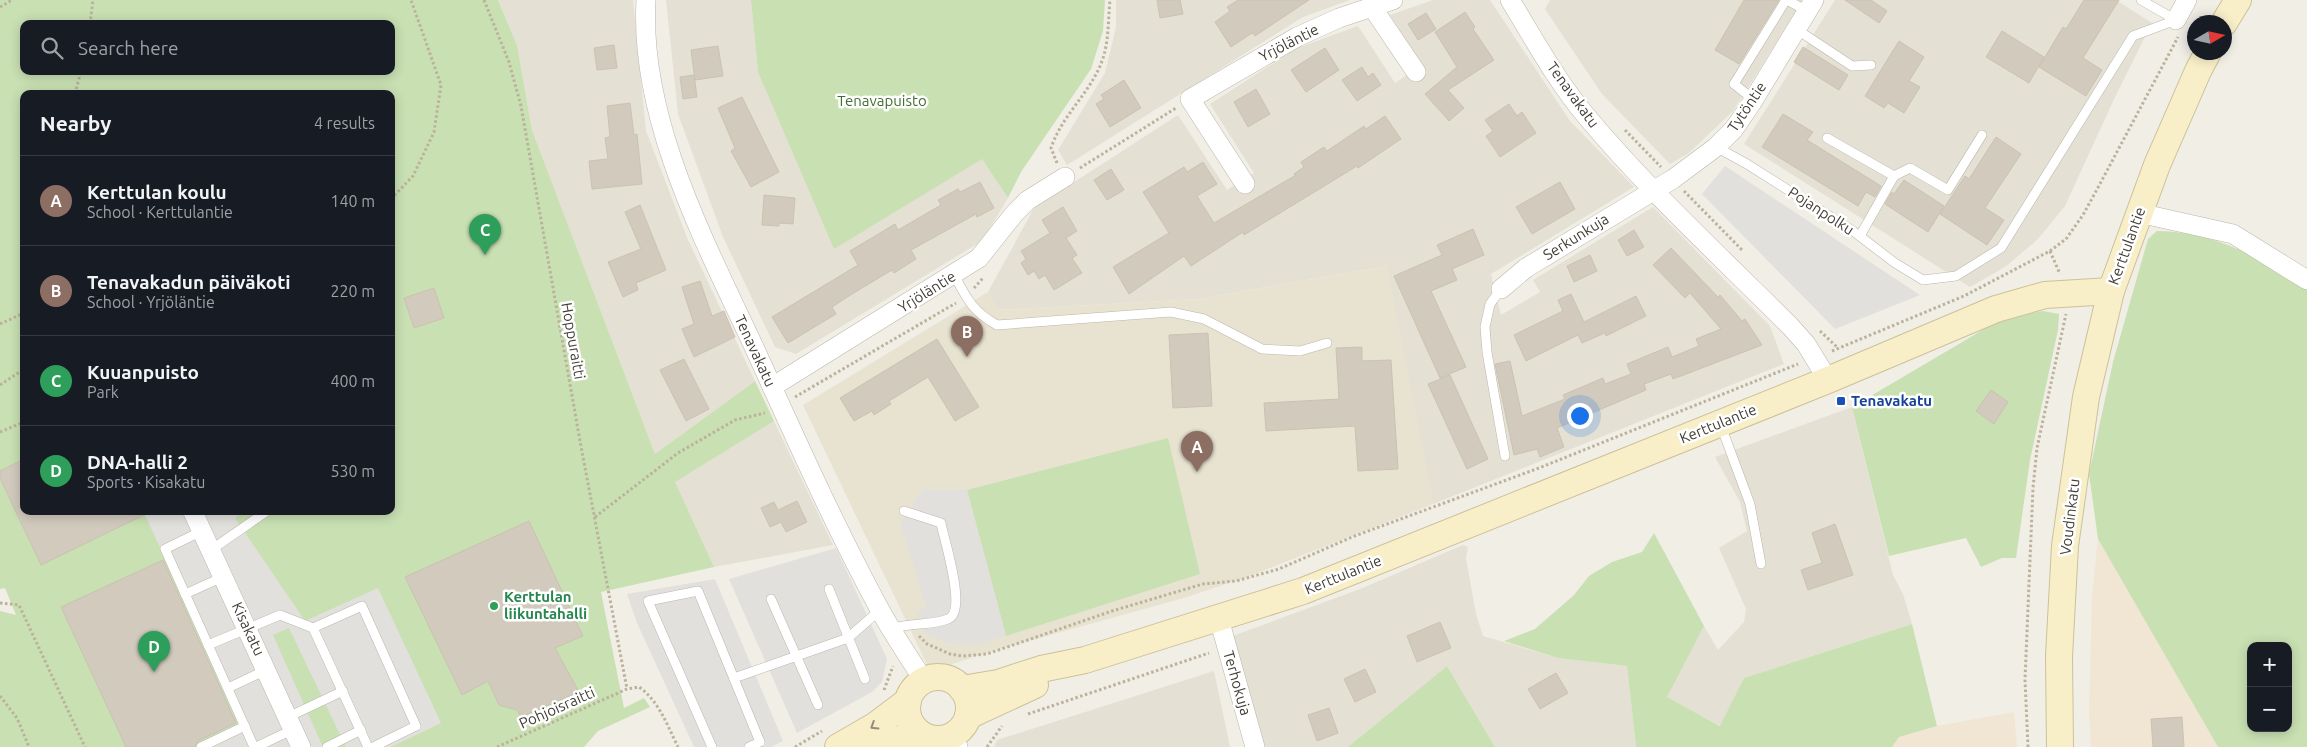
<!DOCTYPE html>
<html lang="en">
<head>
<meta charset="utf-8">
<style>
	body { margin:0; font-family:Ubuntu,sans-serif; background:#242831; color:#f1f3f6 }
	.controls { position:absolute; right:15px; bottom:15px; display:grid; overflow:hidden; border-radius:10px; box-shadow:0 2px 12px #0003 }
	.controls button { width:45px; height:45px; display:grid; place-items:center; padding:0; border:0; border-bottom:1px solid #363941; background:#171b24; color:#f1f3f6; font:25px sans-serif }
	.compass { position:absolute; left:2187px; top:15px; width:45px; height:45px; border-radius:50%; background:#171b24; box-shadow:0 2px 12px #0003; rotate:81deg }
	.you { position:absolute; left:1579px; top:415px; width:18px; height:18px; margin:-12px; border:4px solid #fff; border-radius:50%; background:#1a73e8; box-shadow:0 0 0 8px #1a73e833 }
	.badge { display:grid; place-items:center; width:32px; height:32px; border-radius:50%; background:#ea580c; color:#fff; font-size:16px; font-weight:700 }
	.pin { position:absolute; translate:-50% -41px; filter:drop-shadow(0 1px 2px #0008) }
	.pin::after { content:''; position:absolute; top:26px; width:18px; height:15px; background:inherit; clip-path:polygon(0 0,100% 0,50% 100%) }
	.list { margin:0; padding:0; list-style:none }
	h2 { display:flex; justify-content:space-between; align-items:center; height:65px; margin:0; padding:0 20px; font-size:21px }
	h2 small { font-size:16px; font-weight:400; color:#9ea1a6 }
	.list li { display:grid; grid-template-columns:32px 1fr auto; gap:15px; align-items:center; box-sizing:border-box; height:90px; padding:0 20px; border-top:1px solid #363941 }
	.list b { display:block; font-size:19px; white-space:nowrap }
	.list p { margin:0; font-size:16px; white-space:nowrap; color:#9ea1a6 }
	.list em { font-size:16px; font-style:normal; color:#9ea1a6 }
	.icon { flex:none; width:28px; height:28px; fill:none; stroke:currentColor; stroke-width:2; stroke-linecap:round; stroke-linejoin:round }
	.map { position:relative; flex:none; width:2307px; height:747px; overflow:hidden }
	.search { position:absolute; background:#171b24; box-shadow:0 2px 12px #0003; left:20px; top:20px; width:375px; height:55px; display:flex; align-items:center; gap:12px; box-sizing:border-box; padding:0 18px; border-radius:10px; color:#9ea1a6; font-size:19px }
	.panel { position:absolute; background:#171b24; box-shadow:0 2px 12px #0003; left:20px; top:90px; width:375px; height:425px; border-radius:10px }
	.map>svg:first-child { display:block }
	.residential { fill:#e4e0d4 }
	.commercial { fill:#f0e6d3 }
	.education { fill:#e8e3d1 }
	.green { fill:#c9e0b3; fill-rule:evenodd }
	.parking { fill:#e2e0dd }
	.building { fill:#d1cabd; stroke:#cbc2b1 }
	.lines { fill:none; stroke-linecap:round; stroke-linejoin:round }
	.lane-casing { stroke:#bbb6aa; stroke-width:10 }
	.street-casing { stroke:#bbb6aa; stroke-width:20 }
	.secondary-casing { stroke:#cbc29a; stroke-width:28 }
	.path { stroke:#bbb29c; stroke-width:3; stroke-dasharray:2.5 2.5; stroke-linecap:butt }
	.lane { stroke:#fff; stroke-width:9 }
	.street { stroke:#fff; stroke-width:19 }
	.secondary { stroke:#f8efc9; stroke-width:26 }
	.oneway { stroke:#948e78 }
	.transit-dot { fill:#1a4fb4; stroke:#fff; stroke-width:2 }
	.leisure-dot { fill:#2e9e5b; stroke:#fff; stroke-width:2 }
	.labels { text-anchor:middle; stroke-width:5; stroke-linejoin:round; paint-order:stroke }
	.street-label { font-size:15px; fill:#423e36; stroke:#fff }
	.park-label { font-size:15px; fill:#446d30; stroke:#fff }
	.transit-label { font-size:15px; font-weight:bold; fill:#164399; stroke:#fff; text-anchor:start }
	.leisure-label { font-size:15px; font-weight:bold; fill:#27864d; stroke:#fff; text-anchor:start }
</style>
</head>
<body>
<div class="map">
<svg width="2307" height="747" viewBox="0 0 2307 747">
	<rect width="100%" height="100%" fill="#f1eee6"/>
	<g class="residential">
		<polygon points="498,0 633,0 646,131 688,240 755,381 655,454 532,130 517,45"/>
		<polygon points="666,0 751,0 758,72 982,159 1008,198 982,241 796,354 775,347 723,237 678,114"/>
		<polygon points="1116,0 1350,0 1303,17 1067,165 1058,150 1105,73 1116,27"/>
		<polygon points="1433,0 1490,0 1570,121 1634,187 1491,274 1501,315 1540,292 1533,280 1653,207 1770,326 1784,364 1433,504 1386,266 1199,299 998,310 988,292 1034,208 1178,115 1227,190 1254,173 1210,104 1297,48 1358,26 1395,83 1422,65 1390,15"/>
		<polygon points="1550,0 1803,0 1733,111 1689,153 1670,164 1602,94 1545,9"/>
		<polygon points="1835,0 2116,0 2152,23 2115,97 2065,206 2038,239 2005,267 1970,287 1744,144"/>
		<polygon points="1852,407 1893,575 1903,594 1912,624 1744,678 1721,726 1666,697 1704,626 1718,650 1744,622 1746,609 1719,548 1747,531 1740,502 1715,457"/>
		<polygon points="774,421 833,545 714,567 674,482"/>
		<polygon points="1463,545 1468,547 1466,558 1476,614 1483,636 1558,658 1627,666 1636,747 1495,747 1447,666 1348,747 1253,747 1230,637 1360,589"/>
		<polygon points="1214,671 1230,747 994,747 997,740"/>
	</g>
	<g class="commercial">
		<polygon points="2098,539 2218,747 2091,747 2089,711 2092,596"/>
		<polygon points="2014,712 2017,747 1892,747 1899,737 1937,726"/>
	</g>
	<polygon class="education" points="1387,266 1433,504 1247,577 1184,598 993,651 930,671 803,405 988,292 999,310 1199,299"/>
	<g class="green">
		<path d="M0 0H498L517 45 532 130 655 454 755 381 774 421 675 482 714 567 601 592 624 708 644 698 650 707 598 731 584 747H0V611L16 615 5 588 0 589ZM24 24H391V71H24ZM24 94H391V511H24Z"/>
		<polygon points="751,0 1105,0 1103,31 1091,69 1021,172 1008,198 982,159 834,249 758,72"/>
		<path d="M2157 231C2212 231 2262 258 2307 288V747H2218L2098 539 2089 474 2113 362 2148 239ZM2251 646H2288V728H2251Z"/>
		<polygon points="2043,311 2059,314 2058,330 2030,460 2016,558 2002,558 1981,567 1966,538 1889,556 1852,407 2003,318"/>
		<polygon points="1168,438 1200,574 1006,636 967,490"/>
		<polygon points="1654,533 1704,626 1667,697 1720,726 1744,678 1912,624 1937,726 1899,737 1892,747 1636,747 1627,666 1558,658 1504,641 1535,629 1574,595 1589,576 1612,562 1642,552"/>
		<polygon points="1447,666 1495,747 1348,747"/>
	</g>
	<g class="parking">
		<polygon points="1725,166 1920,295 1835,329 1702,194"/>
		<polygon points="923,489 967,490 1006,636 981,644 966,645 946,642 925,634 917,614 926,606 900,523"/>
		<polygon points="153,511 244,511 235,518 305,621 378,588 441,723 391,747 346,747 289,628 273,635 323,747 198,747 242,726 145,515"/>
		<polygon points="836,548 887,659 882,682 872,692 797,733 729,579"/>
		<polygon points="715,579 783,741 771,747 694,747 637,623 627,594"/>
	</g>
	<g class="building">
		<polygon points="1157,0 1180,0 1183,14 1160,18"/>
		<polygon points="1238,0 1309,0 1255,36 1252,33 1231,47 1215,22 1230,11 1227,7"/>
		<polygon points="1744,0 1779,0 1739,64 1715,50"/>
		<polygon points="1845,0 1871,0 1887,11 1879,23"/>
		<polygon points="2084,0 2119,0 2083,58 2102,70 2086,96 2039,67 2063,27 2066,29"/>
		<polygon points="1465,12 1475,27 1473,29 1494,60 1448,90 1464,108 1449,121 1425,94 1457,67 1435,32"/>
		<polygon points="1426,13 1436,29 1418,40 1408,24"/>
		<polygon points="2002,31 2044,57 2029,83 1986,57"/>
		<polygon points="1899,41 1924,57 1909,81 1920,87 1904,113 1888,103 1884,108 1865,96"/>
		<polygon points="614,45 617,68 597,70 594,48"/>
		<polygon points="718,46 723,76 695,80 691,50"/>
		<polygon points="1803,47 1848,75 1839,90 1794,62"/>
		<polygon points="1325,48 1339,70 1306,92 1291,70"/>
		<polygon points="1362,67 1368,77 1373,73 1381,85 1357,101 1342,80"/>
		<polygon points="694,75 697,97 683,99 680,77"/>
		<polygon points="1124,80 1141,108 1110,127 1096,104 1104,99 1101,95"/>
		<polygon points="1256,89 1270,114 1248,127 1234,102"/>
		<polygon points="742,97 779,172 751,187 731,151 735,148 718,108"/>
		<polygon points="630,103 634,135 637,134 642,184 592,189 589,161 608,159 605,138 610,137 607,106"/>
		<polygon points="1509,104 1517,116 1522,112 1536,133 1500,157 1486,136 1493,131 1485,120"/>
		<polygon points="1783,114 1813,132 1807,140 1881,186 1875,197 1866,192 1858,206 1762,147"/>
		<polygon points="1385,116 1401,139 1358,168 1357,166 1244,235 1243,232 1191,266 1184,256 1129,294 1113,267 1169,233 1143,192 1184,167 1187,172 1203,162 1217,184 1197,196 1214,223 1296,175 1294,174 1304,167 1301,162 1324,147 1327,151 1364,126 1366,129"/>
		<polygon points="1996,137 2021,154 1985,208 2004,220 1987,245 1940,214 1965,176 1969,179"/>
		<polygon points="1111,169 1124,190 1107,200 1094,180"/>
		<polygon points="1904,180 1944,206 1928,232 1885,204 1892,192 1894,194"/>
		<polygon points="980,182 994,208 977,217 976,214 911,250 916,259 894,273 892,270 852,294 832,307 836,314 788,343 772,317 858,265 850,251 895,224 898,230 941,205 938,200 958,189 960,192"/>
		<polygon points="1560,182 1575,209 1532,234 1516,207"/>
		<polygon points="764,195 795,198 793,224 779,223 779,226 762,225"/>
		<polygon points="640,205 666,270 636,283 638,290 623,297 608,262 641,249 625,212"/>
		<polygon points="1063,207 1077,231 1066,238 1077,255 1072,258 1082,273 1054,290 1045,275 1039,279 1034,271 1028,275 1021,263 1026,259 1021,251 1050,233 1042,220"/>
		<polygon points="1473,229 1484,255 1452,269 1457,280 1431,291 1466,367 1440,378 1394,276 1442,255 1437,245"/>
		<polygon points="1634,230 1644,247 1627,256 1618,240"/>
		<polygon points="1671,248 1718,297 1720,295 1742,321 1745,319 1762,345 1673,379 1671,374 1644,384 1646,390 1557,428 1564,447 1540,457 1537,449 1514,455 1495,364 1510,361 1522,416 1565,399 1563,395 1603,378 1605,384 1631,374 1627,364 1668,347 1672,357 1699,346 1696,339 1721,329 1690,293 1685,298 1653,265"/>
		<polygon points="1590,255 1597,271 1574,282 1567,266"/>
		<polygon points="700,281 712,316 724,311 735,337 694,357 682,329 694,324 682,287"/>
		<polygon points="434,288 444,318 414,328 404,298"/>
		<polygon points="1571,294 1584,322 1636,296 1646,316 1606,336 1605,333 1582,343 1578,335 1526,361 1514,335 1563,311 1558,300"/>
		<polygon points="1208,333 1212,406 1173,408 1169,335"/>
		<polygon points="937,339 979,407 955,421 928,377 889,401 891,404 874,415 872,411 854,421 840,398"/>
		<polygon points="1362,347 1362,361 1391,360 1398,469 1358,471 1355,426 1266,431 1264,403 1339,399 1336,348"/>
		<polygon points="684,359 709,409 686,421 660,370"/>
		<polygon points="1450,375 1488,459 1467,469 1428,384"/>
		<polygon points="1991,390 2008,402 1994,424 1976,411"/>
		<polygon points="24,459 24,511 152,511 41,565 0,478 0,471"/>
		<polygon points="797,501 807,522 786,532 781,522 770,527 761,508 774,502 778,510"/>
		<polygon points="529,521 583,636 555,648 579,692 521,717 517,710 499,705 488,681 462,695 405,577"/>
		<polygon points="1835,524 1853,575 1808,590 1801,570 1822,563 1812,533"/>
		<polygon points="163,560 236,723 198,741 195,747 126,747 61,607"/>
		<polygon points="1440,622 1451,648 1417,662 1407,636"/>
		<polygon points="1365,669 1376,692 1355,702 1344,679"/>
		<polygon points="1556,673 1568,693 1540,709 1528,689"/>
		<polygon points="1329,708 1338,733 1317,741 1308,715"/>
		<polygon points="2182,717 2184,747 2153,747 2151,719"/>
	</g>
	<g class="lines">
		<defs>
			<g id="lane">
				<polyline points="1787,0 1807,11"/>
				<polyline points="2141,0 2176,20"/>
				<polyline points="1796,29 1852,66 1871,65"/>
				<polyline points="1753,99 1734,84 1786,0"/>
				<polyline points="1827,138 1894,176 1860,236"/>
				<polyline points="1716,147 1747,164 1853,231 1895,263 1923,280 1956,276 2001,248 2133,36 2176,20"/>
				<polyline points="1894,176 1910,168 1948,190 1982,135"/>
				<path d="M954 275C967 299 973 312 997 325L1171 312 1204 319 1262 349 1300 351 1327 343"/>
				<polyline points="1501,289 1490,304 1485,327 1487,352 1505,456"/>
				<polyline points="1721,426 1750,504 1761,564"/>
				<polyline points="202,531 165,549 254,747"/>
				<polyline points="211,550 267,511"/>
				<polyline points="829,589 865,679"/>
				<polyline points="185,594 223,577"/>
				<polyline points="771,599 818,705"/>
				<path d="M891 629C911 622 931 626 948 619 968 612 944 540 941 523L904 511"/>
				<polyline points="208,645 280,615 313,628"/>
				<polyline points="734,678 848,638 880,610"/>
				<polyline points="228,688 266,670"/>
				<polyline points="288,717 343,691"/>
				<polyline points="201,747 245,726"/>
				<polyline points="256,747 294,729"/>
				<polyline points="327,747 361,730"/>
				<polyline points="368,747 313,628 362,606 416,726 373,747"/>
				<polyline points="712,747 648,601 698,591 760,742 749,747"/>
			</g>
			<g id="street">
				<path d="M646 0C639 119 705 242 754 347 794 435 834 525 880 610 893 634 909 657 924 681"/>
				<path d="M1510 0C1534 39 1557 82 1587 117 1649 191 1721 257 1790 326L1806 344 1828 380"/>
				<polyline points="1372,7 1416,72"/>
				<polyline points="2176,20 2187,0"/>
				<polyline points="1245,184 1190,99 1297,37 1339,18 1393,0"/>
				<polyline points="2139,213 2233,234 2307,280"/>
				<polyline points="1501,289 1526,268 1673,179 1716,147 1734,129 1751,104 1814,0"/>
				<polyline points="772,387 979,258 1014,214 1028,200 1065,177"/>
				<polyline points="193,512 301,747"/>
				<polyline points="1219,619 1255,747"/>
				<polyline points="952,736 958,747"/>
			</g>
			<g id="secondary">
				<polyline points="2224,23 2238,0"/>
				<circle cx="938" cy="708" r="31"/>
				<polyline points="962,689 998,683 1041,669 1085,660 1303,591 1828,380 1996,309 2045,295 2111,291"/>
				<polyline points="968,716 1035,685"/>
				<polyline points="838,747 876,725 908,701"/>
				<polyline points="875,747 919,733"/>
				<polyline points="2060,747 2059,656 2065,546 2086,397 2111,291 2157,165 2198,71 2208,52"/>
			</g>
		</defs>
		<use href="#lane" class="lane-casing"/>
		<use href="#street" class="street-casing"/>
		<use href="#secondary" class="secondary-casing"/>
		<g class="path">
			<polyline points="484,0 509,62 521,106 580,441 627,689"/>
			<polyline points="0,7 12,0"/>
			<polyline points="90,24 93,0"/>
			<polyline points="75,94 81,71"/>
			<polyline points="1625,130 1661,167"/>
			<path d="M1057 163 1051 148C1062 115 1091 92 1102 61 1109 42 1108 21 1110 0"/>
			<polyline points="1080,168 1176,108"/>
			<polyline points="1684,191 1743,251"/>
			<polyline points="391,199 413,176 434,132 441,85 411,0"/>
			<polyline points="2050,251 2060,274"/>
			<polyline points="974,288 983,278"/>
			<polyline points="0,324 24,313"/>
			<polyline points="1820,331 1838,348"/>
			<polyline points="1832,351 1964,296 2050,251 2066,239 2083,215 2101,182 2178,37"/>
			<polyline points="0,385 24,369"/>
			<polyline points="795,397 956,303"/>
			<polyline points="0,432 24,422"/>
			<polyline points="595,517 678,453 735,420 765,413"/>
			<polyline points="0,603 19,605 85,747"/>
			<polyline points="919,636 927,644 950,654 962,656 987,654 1112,611 1203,584 1236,581 1279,569 1352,537 1539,468 1798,364"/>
			<polyline points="884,690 893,666"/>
			<polyline points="0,696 17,718 29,747"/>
			<polyline points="1028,714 1209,653"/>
			<path d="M497 747 627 689 639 687C659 701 667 725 678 747"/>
			<polyline points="795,747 822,731"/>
			<polyline points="987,747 1002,726"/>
			<polyline points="2028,747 2025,680 2033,488 2037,448 2066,314"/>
		</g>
		<use href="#lane" class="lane"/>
		<use href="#street" class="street"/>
		<use href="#secondary" class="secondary"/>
	</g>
	<defs><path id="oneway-chevron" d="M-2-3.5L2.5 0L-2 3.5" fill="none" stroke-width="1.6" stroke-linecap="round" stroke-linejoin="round" transform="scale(1.25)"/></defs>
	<use class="oneway" href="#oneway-chevron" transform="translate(874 726) rotate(148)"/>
	<rect class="transit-dot" x="1836" y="396" width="10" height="10" rx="2.5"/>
	<circle class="leisure-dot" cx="494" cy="606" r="5"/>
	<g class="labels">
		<g class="street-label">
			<text transform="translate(1289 43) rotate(-27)" y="5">Yrjöläntie</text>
			<text transform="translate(1573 95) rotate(54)" y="5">Tenavakatu</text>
			<text transform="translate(1747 107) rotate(-56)" y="5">Tytöntie</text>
			<text transform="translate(1821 211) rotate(33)" y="5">Pojanpolku</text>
			<text transform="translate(1576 237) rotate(-32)" y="5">Serkunkuja</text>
			<text transform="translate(2127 246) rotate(-70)" y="5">Kerttulantie</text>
			<text transform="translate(927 292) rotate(-32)" y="5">Yrjöläntie</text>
			<text transform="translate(573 341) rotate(80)" y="5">Hoppuraitti</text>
			<text transform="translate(755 351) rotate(65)" y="5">Tenavakatu</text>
			<text transform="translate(1718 424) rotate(-22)" y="5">Kerttulantie</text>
			<text transform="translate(2070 517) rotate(-83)" y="5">Voudinkatu</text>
			<text transform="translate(1343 575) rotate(-22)" y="5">Kerttulantie</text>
			<text transform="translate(248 629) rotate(65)" y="5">Kisakatu</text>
			<text transform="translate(1237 683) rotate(74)" y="5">Terhokuja</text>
			<text transform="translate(557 708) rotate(-24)" y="5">Pohjoisraitti</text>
		</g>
		<g class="park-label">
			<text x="882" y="106">Tenavapuisto</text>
		</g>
		<g class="transit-label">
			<text x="1851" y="406">Tenavakatu</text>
		</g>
		<g class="leisure-label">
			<text x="504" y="602">Kerttulan<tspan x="504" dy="17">liikuntahalli</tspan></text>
		</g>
	</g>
</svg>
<div class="controls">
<button>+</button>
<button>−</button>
</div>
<svg class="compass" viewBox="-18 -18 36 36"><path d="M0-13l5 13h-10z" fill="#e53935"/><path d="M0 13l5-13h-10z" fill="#9ea1a6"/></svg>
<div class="you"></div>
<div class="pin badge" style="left:1197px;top:472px;background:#8d6e63">A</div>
<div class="pin badge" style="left:967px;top:357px;background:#8d6e63">B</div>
<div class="pin badge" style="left:485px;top:255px;background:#2e9e5b">C</div>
<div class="pin badge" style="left:154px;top:672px;background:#2e9e5b">D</div>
<div class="search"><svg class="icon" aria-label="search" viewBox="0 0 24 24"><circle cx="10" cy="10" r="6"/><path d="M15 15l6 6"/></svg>Search here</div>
<section class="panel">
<h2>Nearby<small>4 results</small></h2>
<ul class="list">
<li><span class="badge" style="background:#8d6e63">A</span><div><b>Kerttulan koulu</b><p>School · Kerttulantie</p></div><em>140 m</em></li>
<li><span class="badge" style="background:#8d6e63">B</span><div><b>Tenavakadun päiväkoti</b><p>School · Yrjöläntie</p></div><em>220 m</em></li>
<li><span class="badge" style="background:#2e9e5b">C</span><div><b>Kuuanpuisto</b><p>Park</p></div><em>400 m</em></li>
<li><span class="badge" style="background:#2e9e5b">D</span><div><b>DNA-halli 2</b><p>Sports · Kisakatu</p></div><em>530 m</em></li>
</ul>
</section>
</div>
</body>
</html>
